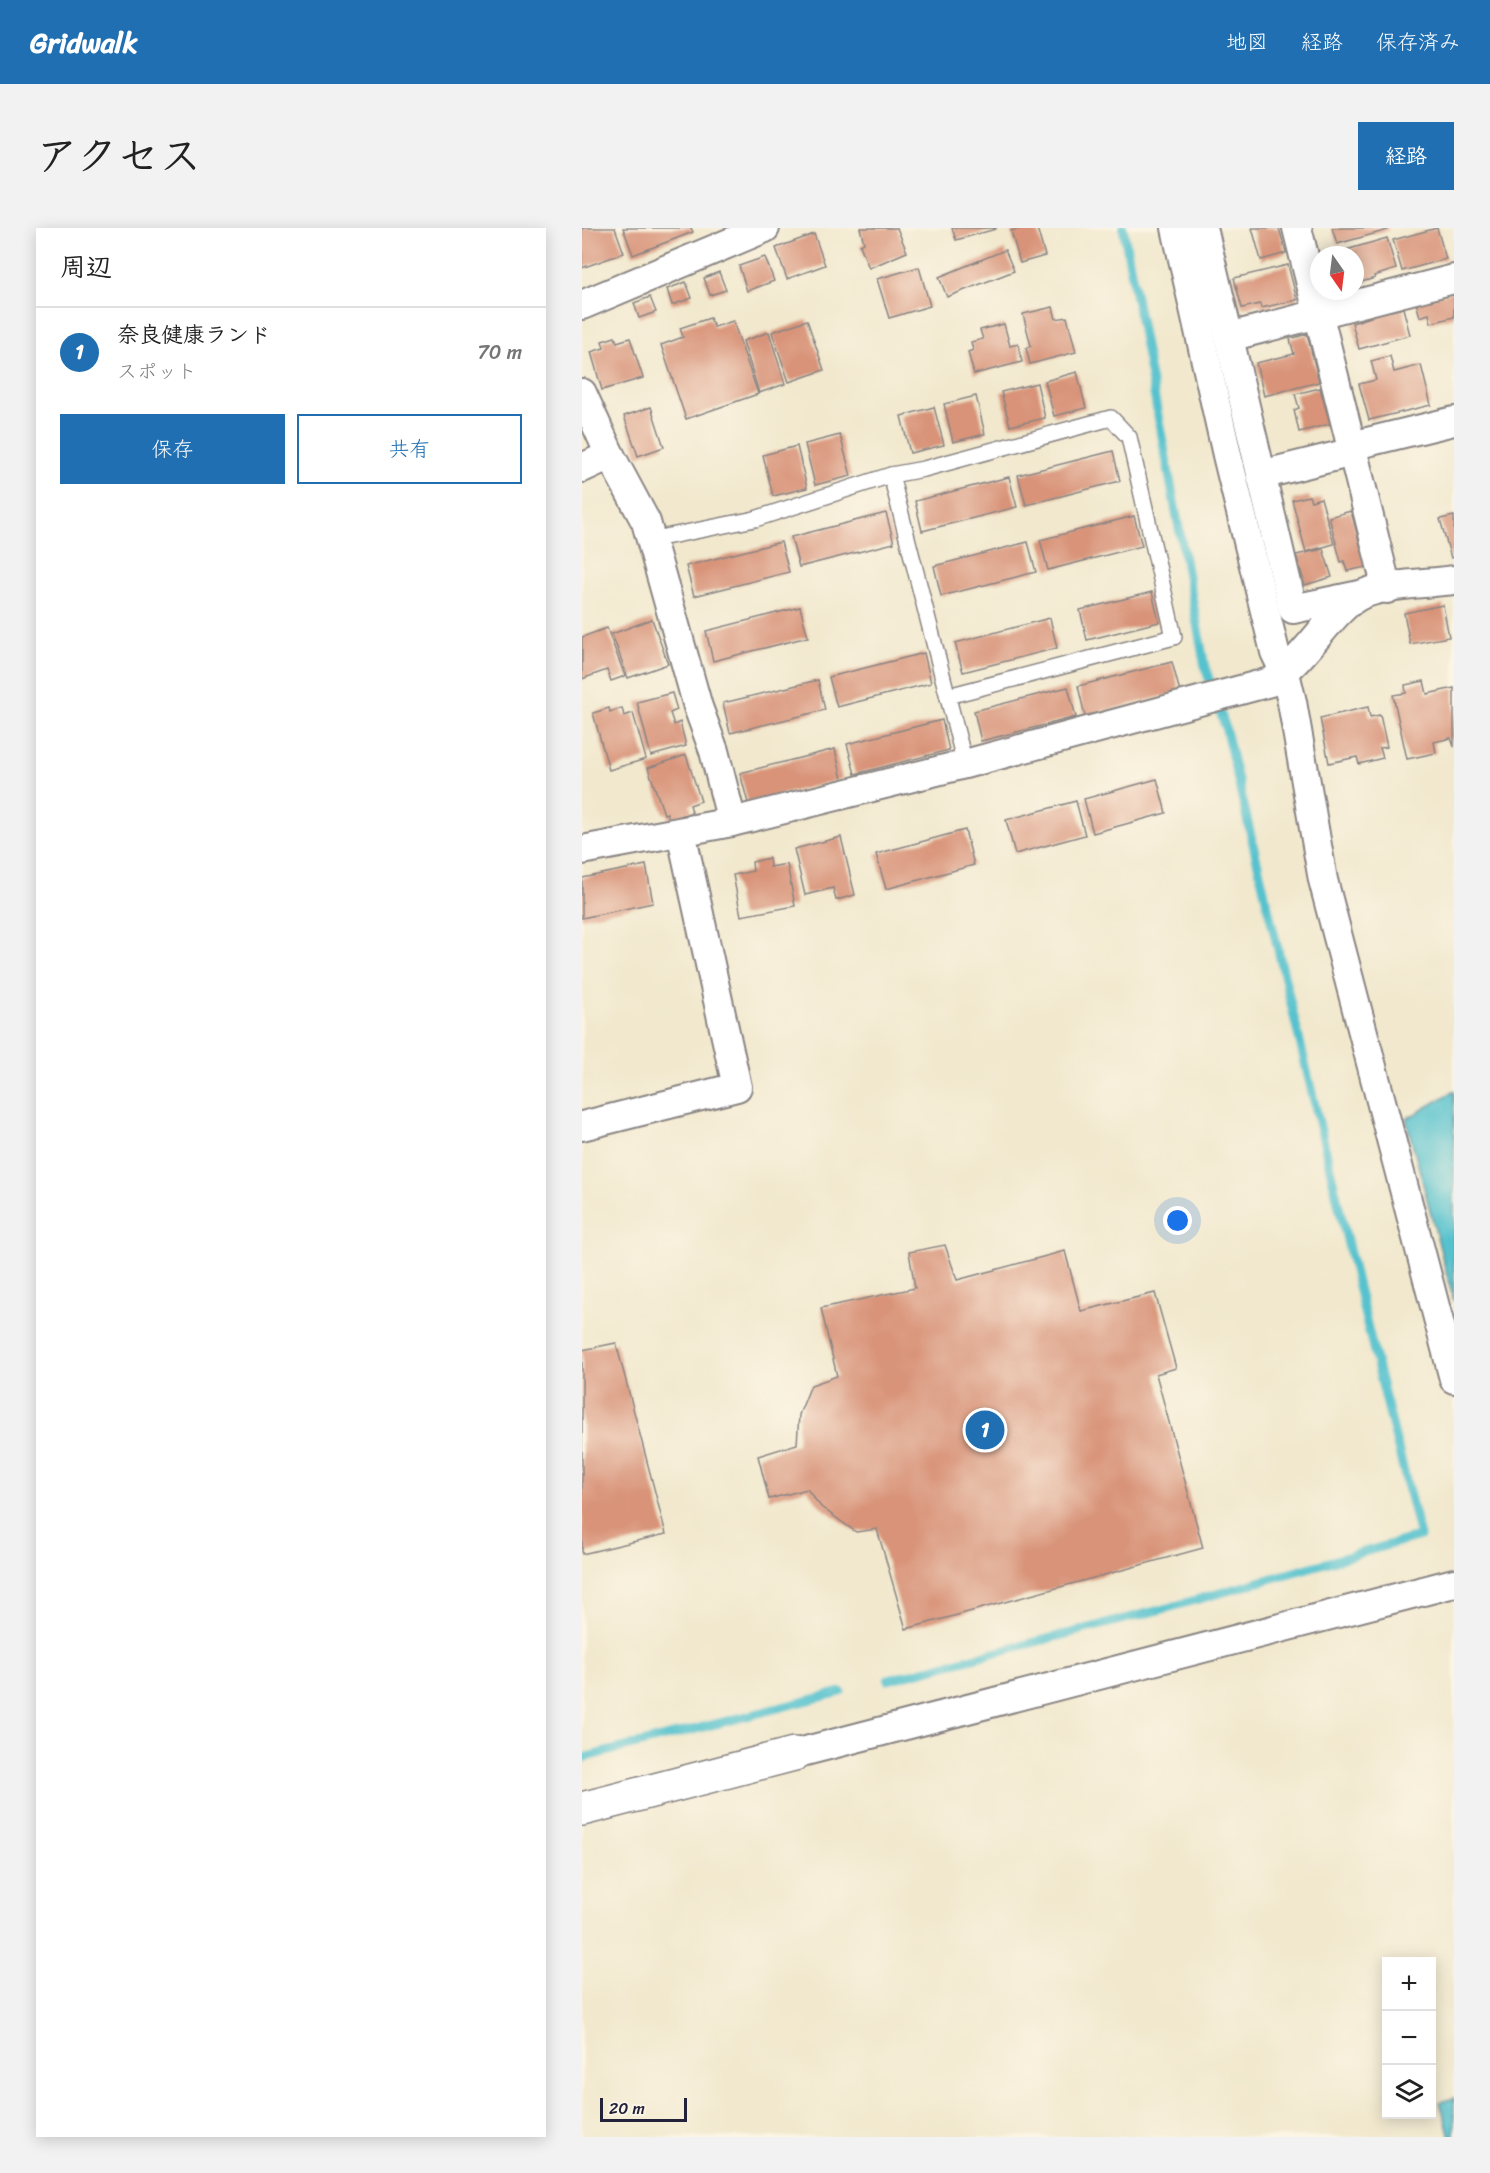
<!DOCTYPE html>
<html lang="ja">
<head>
<meta charset="utf-8">
<style>
	body { margin:0; font-family:Sriracha,"Klee One",sans-serif; background:#f2f2f2; color:#222 }
	.controls { position:absolute; right:18px; bottom:18px; display:grid; overflow:hidden; border-radius:0px; box-shadow:0 3px 15px #0003 }
	.controls button { width:54px; height:54px; display:grid; place-items:center; padding:0; border:0; border-bottom:2px solid #e0e0e0; background:#fff; color:#222; font:30px sans-serif }
	.compass { position:absolute; left:728px; top:18px; width:54px; height:54px; border-radius:50%; background:#fff; box-shadow:0 3px 15px #0003; rotate:166deg }
	.scale { position:absolute; left:18px; bottom:15px; width:87px; box-sizing:border-box; padding-left:6px; border:3px solid #22223b; border-top:0; font-size:16px; line-height:21px; white-space:nowrap; color:#22223b; -webkit-text-stroke:4px #fcf5e5; paint-order:stroke }
	.you { position:absolute; left:596px; top:993px; width:21px; height:21px; margin:-15px; border:4px solid #fff; border-radius:50%; background:#1a73e8; box-shadow:0 0 0 9px #1a73e833 }
	.badge { display:grid; place-items:center; width:39px; height:39px; border-radius:50%; background:#1f6fb2; color:#fff; font-size:20px; font-weight:700 }
	.pin { position:absolute; translate:-50% -50%; border:3px solid #fff; box-shadow:0 2px 6px #0006 }
	.list { margin:0; padding:0; list-style:none }
	h2 { display:flex; justify-content:space-between; align-items:center; height:78px; margin:0; padding:0 24px; font-size:26px }
	h2 small { font-size:20px; font-weight:400; color:#767676 }
	.list li { display:grid; grid-template-columns:39px 1fr auto; gap:18px; align-items:center; box-sizing:border-box; height:90px; padding:0 24px; border-top:2px solid #e0e0e0 }
	.list b { display:block; font-size:22px; white-space:nowrap }
	.list p { margin:0; font-size:20px; white-space:nowrap; color:#767676 }
	.list em { font-size:20px; font-style:normal; color:#767676 }
	.actions { display:flex; gap:12px; padding:18px 24px }
	.actions a { flex:1; padding:14px 0; border:2px solid #1f6fb2; border-radius:0px; text-align:center; font-size:21px; color:#1f6fb2 }
	.actions .main { background:#1f6fb2; color:#fff }
	.icon { flex:none; width:33px; height:33px; fill:none; stroke:currentColor; stroke-width:2; stroke-linecap:round; stroke-linejoin:round }
	.map { position:relative; flex:none; width:872px; height:1909px; overflow:hidden; border-radius:0px }
	header { display:flex; align-items:center; gap:36px; box-sizing:border-box; height:84px; padding:0 30px; background:#1f6fb2; color:#fff }
	header strong { font-size:28px }
	nav { display:flex; gap:33px; margin-inline-start:auto; font-size:21px }
	.intro { display:flex; align-items:center; justify-content:space-between; box-sizing:border-box; height:144px; padding:0 36px }
	h1 { margin:0; font-size:42px }
	.button { padding:15px 27px; border-radius:0px; background:#1f6fb2; color:#fff; font-size:21px; font-weight:700 }
	main { display:flex; gap:36px; padding:0 36px }
	aside { flex:1; background:#fff; border-radius:0px; box-shadow:0 3px 15px #0003 }
	.map>svg:first-child { display:block }
	.water { fill:#56c2ce; stroke:#3c7284; stroke-width:1.5 }
	.lines { fill:none; stroke-linecap:round; stroke-linejoin:round }
	.stream { stroke:#56c2ce; stroke-width:9 }
	.building { fill:#d89378 }
	.service-casing { stroke:#8a8584; stroke-width:18 }
	.minor-casing { stroke:#8a8584; stroke-width:32 }
	.tertiary-casing { stroke:#8a8584; stroke-width:36 }
	.service { stroke:#fff; stroke-width:15 }
	.minor { stroke:#fff; stroke-width:28 }
	.tertiary { stroke:#fff; stroke-width:33 }
</style>
</head>
<body>
<header>
<strong>Gridwalk</strong>
<nav><a>地図</a><a>経路</a><a>保存済み</a></nav>
</header>
<div class="intro"><h1>アクセス</h1><a class="button">経路</a></div>
<main>
<aside>
<h2>周辺<small></small></h2>
<ul class="list">
<li><span class="badge">1</span><div><b>奈良健康ランド</b><p>スポット</p></div><em>70 m</em></li>
</ul>
<div class="actions"><a class="main">保存</a><a>共有</a></div>
</aside>
<div class="map">
<svg width="872" height="1909" viewBox="0 0 872 1909">
	<rect width="100%" height="100%" fill="#fcf5e5"/>
	<filter id="ink" filterUnits="userSpaceOnUse"><feTurbulence type="fractalNoise" baseFrequency=".0167" numOctaves="2"/><feDisplacementMap in="SourceGraphic" scale="12" xChannelSelector="R" yChannelSelector="G"/><feConvolveMatrix kernelMatrix="1 2 1 2 8 2 1 2 1" color-interpolation-filters="sRGB"/></filter>
	<filter id="wash" filterUnits="userSpaceOnUse"><feTurbulence type="fractalNoise" baseFrequency=".008" numOctaves="4" result="noise"/><feDisplacementMap in="SourceGraphic" scale="24" xChannelSelector="R" yChannelSelector="G"/><feGaussianBlur stdDeviation="1.35" result="paint"/><feColorMatrix in="noise" values="0 0 0 0 0 0 0 0 0 0 0 0 0 0 0 0 0 1.4 0 .05"/><feComposite in="paint" operator="in"/></filter>
	<g filter="url(#wash)">
		<rect width="100%" height="100%" fill="#f1e8cd"/>
		<g class="water">
			<polygon points="872,863 872,1074 824,891"/>
			<polygon points="872,1870 872,1909 868,1909 858,1874"/>
		</g>
		<g class="lines">
			<g class="stream">
				<polyline points="306,1452 589,1379 838,1308 783,1088 643,498 623,439 541,0"/>
				<polyline points="0,1530 259,1464"/>
			</g>
		</g>
		<g id="blocks">
			<g class="building">
				<polygon points="0,0 33,0 42,25 0,40"/>
				<polygon points="41,0 109,0 111,4 51,27"/>
				<polygon points="278,0 315,0 325,24 287,40 278,17 282,15"/>
				<polygon points="370,0 414,0 414,1 374,12"/>
				<polygon points="441,0 455,0 463,28 438,35 429,3"/>
				<polygon points="670,0 697,0 704,25 679,32"/>
				<polygon points="750,0 806,0 806,2 755,16"/>
				<polygon points="855,0 864,31 820,43 811,12"/>
				<polygon points="232,6 243,37 205,51 194,20"/>
				<polygon points="805,10 814,41 792,48 793,50 773,56 773,27 747,27"/>
				<polygon points="423,22 432,43 365,69 357,49"/>
				<polygon points="183,29 192,53 165,63 157,38"/>
				<polygon points="706,37 715,72 679,80 678,76 660,80 652,50"/>
				<polygon points="337,39 348,78 307,90 295,51"/>
				<polygon points="137,44 144,62 128,67 122,50"/>
				<polygon points="104,54 110,70 90,77 85,61"/>
				<polygon points="872,63 872,89 849,95 847,86 838,89 834,74"/>
				<polygon points="68,69 74,84 57,90 52,75"/>
				<polygon points="471,79 474,91 485,89 494,124 448,136 444,120 449,118 441,86"/>
				<polygon points="808,79 809,83 821,80 828,107 777,121 770,95 789,89 788,85"/>
				<polygon points="128,90 132,99 151,93 176,166 104,191 79,117 101,109 98,100"/>
				<polygon points="225,92 242,142 207,154 190,104"/>
				<polygon points="422,96 428,118 436,116 440,134 392,146 386,124 391,122 389,114 401,111 398,102"/>
				<polygon points="187,104 203,156 177,165 161,113"/>
				<polygon points="725,106 737,154 682,168 674,135 712,126 708,111"/>
				<polygon points="33,109 35,114 48,110 61,150 20,162 9,124 22,120 20,113"/>
				<polygon points="808,128 812,144 839,137 849,177 787,192 777,156 794,152 789,133"/>
				<polygon points="495,144 504,180 472,188 463,153"/>
				<polygon points="455,155 463,190 428,198 419,164"/>
				<polygon points="738,160 748,196 717,204 712,182 717,180 713,166"/>
				<polygon points="394,168 403,206 371,214 362,176"/>
				<polygon points="69,179 82,219 56,228 42,188"/>
				<polygon points="352,179 362,217 328,225 319,188"/>
				<polygon points="258,207 269,248 233,257 223,216"/>
				<polygon points="215,218 225,260 191,268 181,227"/>
				<polygon points="531,223 538,253 444,277 436,247"/>
				<polygon points="427,249 435,279 340,303 333,273"/>
				<polygon points="727,268 729,273 739,270 752,316 724,324 710,272"/>
				<polygon points="769,283 784,339 765,343 762,333 759,334 747,289"/>
				<polygon points="304,285 312,315 217,339 209,309"/>
				<polygon points="552,288 560,318 466,342 458,312"/>
				<polygon points="872,288 872,329 869,330 858,291"/>
				<polygon points="199,314 207,344 112,368 104,338"/>
				<polygon points="446,314 454,344 359,368 352,338"/>
				<polygon points="741,321 750,349 723,357 714,327"/>
				<polygon points="570,364 577,394 505,412 498,382"/>
				<polygon points="861,377 867,409 828,416 822,385"/>
				<polygon points="218,379 226,409 131,433 124,403"/>
				<polygon points="468,390 475,420 381,444 373,415"/>
				<polygon points="70,391 86,436 46,450 30,406"/>
				<polygon points="25,400 43,448 29,453 25,442 0,451 0,409"/>
				<polygon points="342,425 349,455 255,479 247,449"/>
				<polygon points="590,434 598,464 503,488 496,458"/>
				<polygon points="236,452 243,482 148,505 141,475"/>
				<polygon points="842,453 845,466 872,460 872,519 869,510 852,514 854,525 825,531 811,467 824,465 823,457"/>
				<polygon points="486,459 494,489 399,513 392,483"/>
				<polygon points="90,465 95,482 88,485 92,497 98,494 104,518 69,528 55,474"/>
				<polygon points="786,479 788,489 798,487 805,519 798,520 801,530 777,536 775,529 747,535 738,490"/>
				<polygon points="27,480 28,484 40,480 42,488 51,485 64,531 27,542 11,485"/>
				<polygon points="360,492 367,522 273,546 265,516"/>
				<polygon points="253,521 260,551 166,575 158,545"/>
				<polygon points="104,527 119,573 108,577 110,584 87,592 85,585 82,586 66,540"/>
				<polygon points="575,551 584,585 511,605 502,571"/>
				<polygon points="494,573 503,607 433,626 424,592"/>
				<polygon points="383,602 392,637 304,661 294,626"/>
				<polygon points="259,609 273,667 254,672 251,660 223,667 212,621"/>
				<polygon points="187,630 188,639 205,636 213,678 159,688 151,647 171,643 170,634"/>
				<polygon points="64,637 71,675 0,690 0,650"/>
				<polygon points="363,1017 375,1052 483,1023 499,1083 573,1065 594,1140 574,1146 621,1320 324,1401 295,1301 274,1304 239,1279 225,1261 187,1271 176,1228 215,1216 217,1187 229,1157 255,1148 239,1080 333,1060 327,1024"/>
				<polygon points="34,1115 84,1306 0,1326 0,1122"/>
			</g>
		</g>
	</g>
	<g filter="url(#ink)">
		<use href="#blocks" fill-opacity="0" stroke="#8a8584" stroke-width="1.5"/>
		<g class="lines">
			<defs>
				<g id="service">
					<polyline points="309,247 383,536"/>
					<polyline points="68,312 173,291 309,247 342,241 529,190 547,209 592,409 366,468"/>
				</g>
				<g id="minor">
					<polyline points="594,0 645,227 693,424 703,445 710,474 741,652 872,1151"/>
					<polyline points="621,0 711,381 778,367"/>
					<polyline points="715,0 805,361"/>
					<polyline points="0,77 183,0"/>
					<polyline points="647,109 872,51"/>
					<polyline points="0,165 28,227 64,294 116,479 132,523 150,594"/>
					<polyline points="0,240 28,227"/>
					<polyline points="679,247 759,227 781,215 872,193"/>
					<path d="M0 622 150 594 383 536 688 454C723 434 751 378 781 366 809 355 843 356 872 352"/>
					<polyline points="0,898 155,859 99,604"/>
					<polyline points="212,1526 872,1355"/>
				</g>
				<polyline id="tertiary" points="0,1581 212,1526"/>
			</defs>
			<use href="#service" class="service-casing"/>
			<use href="#minor" class="minor-casing"/>
			<use href="#tertiary" class="tertiary-casing"/>
			<use href="#service" class="service"/>
			<use href="#minor" class="minor"/>
			<use href="#tertiary" class="tertiary"/>
		</g>
	</g>
</svg>
<div class="controls">
<button>+</button>
<button>−</button>
<button><svg class="icon" aria-label="layers" viewBox="0 0 24 24"><path d="M12 4l9 5-9 5-9-5zM3 14l9 5 9-5"/></svg></button>
</div>
<svg class="compass" viewBox="-18 -18 36 36"><path d="M0-13l5 13h-10z" fill="#e53935"/><path d="M0 13l5-13h-10z" fill="#767676"/></svg>
<div class="scale">20 m</div>
<div class="you"></div>
<div class="pin badge" style="left:403px;top:1202px">1</div>
</div>
</main>
</body>
</html>
